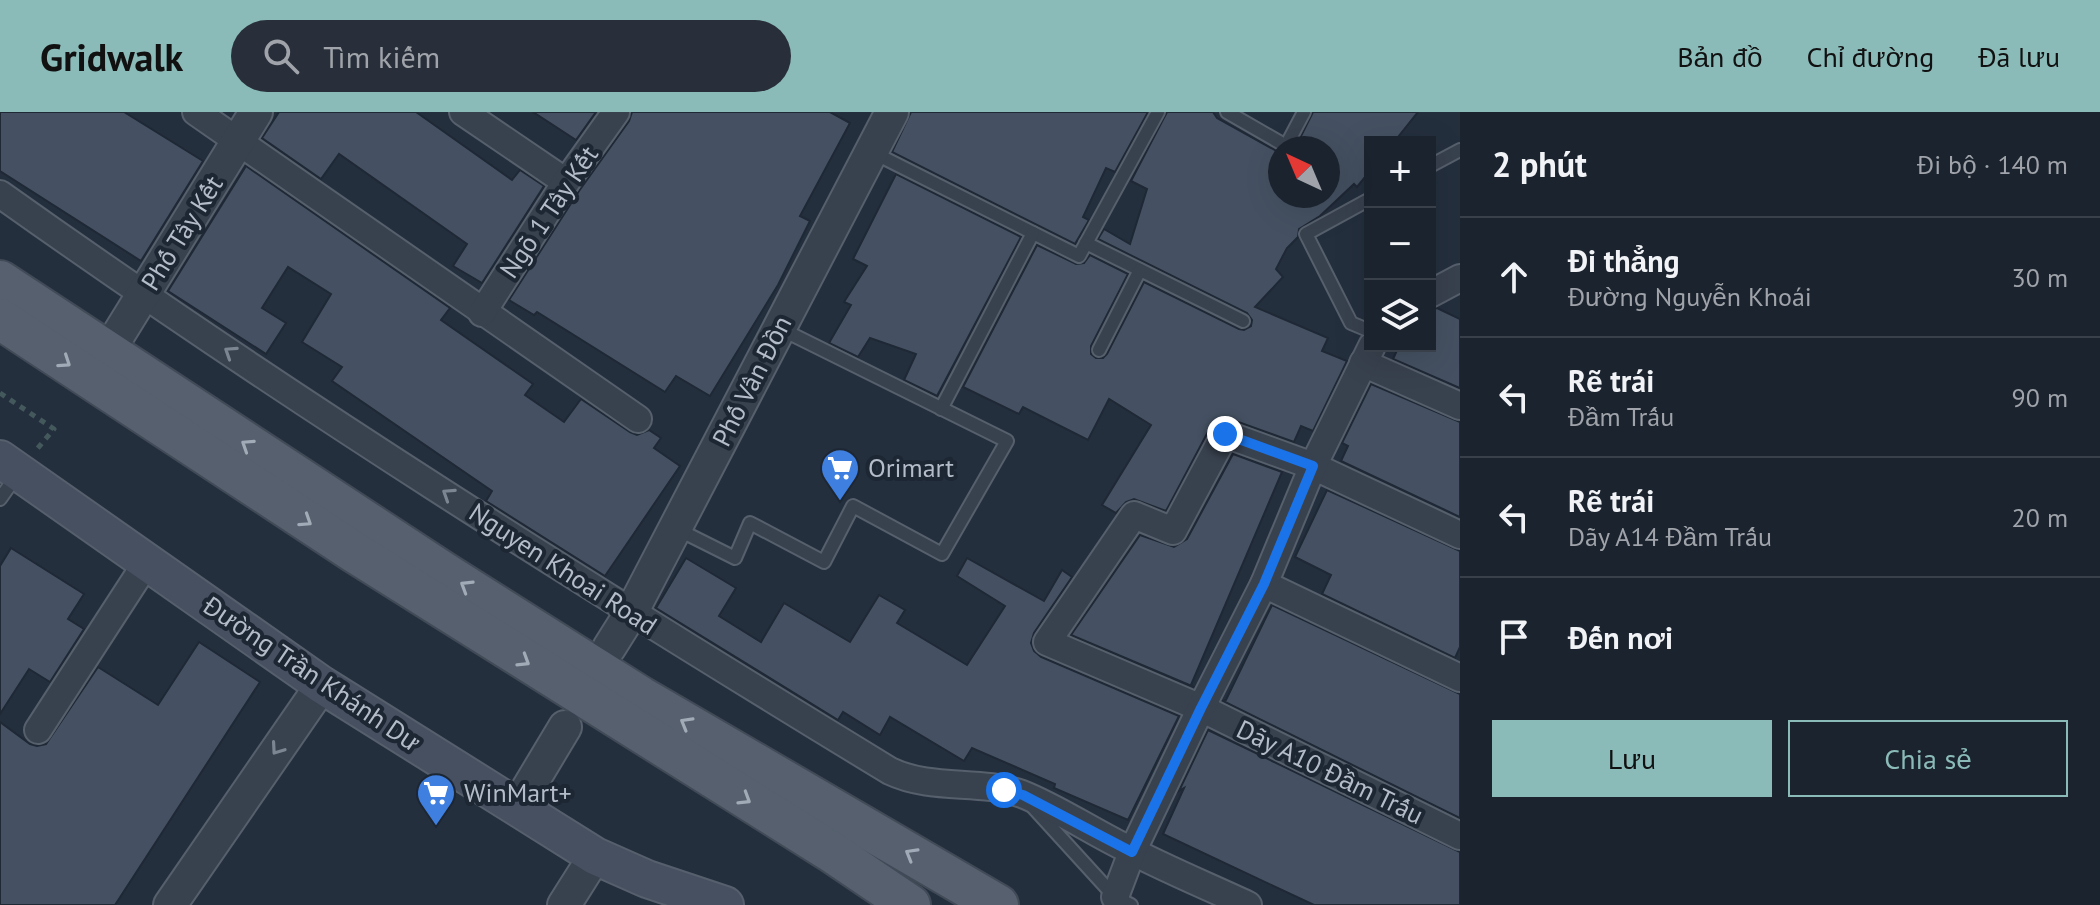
<!DOCTYPE html>
<html lang="vi">
<head>
<meta charset="utf-8">
<style>
	body { margin:0; font-family:"PT Sans",sans-serif; background:#282f3a; color:#f1f3f6 }
	.controls { position:absolute; right:24px; top:24px; display:grid; overflow:hidden; border-radius:0px; box-shadow:0 8px 32px #0002 }
	.controls button { width:72px; height:72px; display:grid; place-items:center; padding:0; border:0; border-bottom:2px solid #39404a; background:#1b232e; color:#f1f3f6; font:40px sans-serif }
	.compass { position:absolute; left:1268px; top:24px; width:72px; height:72px; border-radius:50%; background:#1b232e; box-shadow:0 8px 32px #0002; rotate:316deg }
	.stop { position:absolute; width:24px; height:24px; margin:-18px; border:6px solid #1a73e8; border-radius:50%; background:#fff }
	.stop.end { background:#1a73e8; border-color:#fff; box-shadow:0 2px 8px #0008 }
	.list { margin:0; padding:0; list-style:none }
	h2 { display:flex; justify-content:space-between; align-items:center; height:104px; margin:0; padding:0 32px; font-size:34px }
	h2 small { font-size:26px; font-weight:400; color:#a0a4aa }
	.list li { display:grid; grid-template-columns:52px 1fr auto; gap:24px; align-items:center; box-sizing:border-box; height:120px; padding:0 32px; border-top:2px solid #39404a }
	.list b { display:block; font-size:30px; white-space:nowrap }
	.list p { margin:0; font-size:26px; white-space:nowrap; color:#a0a4aa }
	.list em { font-size:26px; font-style:normal; color:#a0a4aa }
	.actions { display:flex; gap:16px; padding:24px 32px }
	.actions a { flex:1; padding:18px 0; border:2px solid #8bbbb9; border-radius:0px; text-align:center; font-size:28px; color:#8bbbb9 }
	.actions .main { background:#8bbbb9; color:#111 }
	.icon { flex:none; width:44px; height:44px; fill:none; stroke:currentColor; stroke-width:2; stroke-linecap:round; stroke-linejoin:round }
	.map { position:relative; flex:none; width:1460px; height:793px; overflow:hidden }
	header { display:flex; align-items:center; gap:48px; box-sizing:border-box; height:112px; padding:0 40px; background:#8bbbb9; color:#111 }
	header strong { font-size:38px }
	nav { display:flex; gap:44px; margin-inline-start:auto; font-size:28px }
	.search { width:560px; height:72px; background:#282f3a; display:flex; align-items:center; gap:20px; box-sizing:border-box; padding:0 28px; border-radius:44px; color:#a0a4aa; font-size:30px }
	main { display:flex }
	aside { flex:1; background:#1b232e }
	.map>svg:first-child { display:block }
	.building { fill:#455162; stroke:#1f2835; stroke-width:2 }
	.lines { fill:none; stroke-linecap:round; stroke-linejoin:round }
	.service-casing { stroke:#565f6c; stroke-width:16 }
	.minor-casing { stroke:#565f6c; stroke-width:30 }
	.tertiary-casing { stroke:#565f6c; stroke-width:36 }
	.secondary-casing { stroke:#565f6c; stroke-width:40 }
	.primary-casing { stroke:#414a57; stroke-width:44 }
	.path { stroke:#44595c; stroke-width:5; stroke-dasharray:6 6; stroke-linecap:butt }
	.service { stroke:#38414e; stroke-width:12 }
	.minor { stroke:#38414e; stroke-width:26 }
	.tertiary { stroke:#38414e; stroke-width:32 }
	.secondary { stroke:#465061; stroke-width:36 }
	.primary { stroke:#56606e; stroke-width:40 }
	.oneway { stroke:#7c8592 }
	.oneway2 { stroke:#a1aab7 }
	.route { stroke:#1a73e8; stroke-width:10 }
	.labels { text-anchor:middle; stroke-width:8; stroke-linejoin:round; paint-order:stroke }
	.street-label { font-size:26px; fill:#b4bcc9; stroke:#1d2633 }
	.poi-label { font-size:26px; fill:#b4bcc9; stroke:#1d2633; text-anchor:start }
</style>
</head>
<body>
<header>
<strong>Gridwalk</strong>
<div class="search"><svg class="icon" aria-label="search" viewBox="0 0 24 24"><circle cx="10" cy="10" r="6"/><path d="M15 15l6 6"/></svg>Tìm kiếm</div>
<nav><a>Bản đồ</a><a>Chỉ đường</a><a>Đã lưu</a></nav>
</header>
<main>
<div class="map">
<svg width="1460" height="793" viewBox="0 0 1460 793">
	<rect width="100%" height="100%" fill="#242f3e"/>
	<g class="building">
		<polygon points="0,0 124,0 203,49 141,149 0,59"/>
		<polygon points="279,0 416,0 512,68 520,58 544,74 482,171 453,154 467,132 339,42 321,67 262,26"/>
		<polygon points="533,0 596,0 576,28"/>
		<polygon points="632,0 830,0 850,11 800,104 810,109 778,173 710,284 676,264 665,280 537,200 534,203 509,188 579,79 629,9"/>
		<polygon points="911,0 1148,0 1115,60 1106,56 1083,105 1089,108 1075,132 892,40"/>
		<polygon points="1167,0 1213,0 1217,6 1280,41 1280,84 1328,84 1328,36 1295,36 1313,0 1418,0 1394,30 1370,30 1370,59 1357,75 1354,72 1320,104 1299,117 1298,125 1287,136 1276,157 1283,165 1255,195 1328,226 1322,239 1347,249 1313,319 1301,314 1294,330 1230,307 1217,308 1211,314 1166,399 1134,387 1126,390 1116,401 1102,393 1151,313 1109,287 1088,328 1023,295 1019,302 963,275 1037,133 1076,152 1084,151 1090,143 1128,162 1091,234 1091,242 1096,246 1103,246 1107,242 1144,170 1239,217 1244,218 1251,214 1252,208 1247,201 1098,127 1104,117 1130,132 1147,77 1131,69"/>
		<polygon points="246,54 450,196 441,208 533,272 525,283 564,310 581,287 630,320 637,323 649,318 661,326 654,336 680,354 605,464 486,389 492,379 332,269 342,255 302,230 331,182 288,155 262,196 286,211 266,242 168,179"/>
		<polygon points="896,62 1021,125 937,284 904,268 916,242 870,226 858,245 829,231 851,193 844,190 867,154 853,147"/>
		<polygon points="1437,196 1460,207 1460,276 1393,247 1399,234 1430,234 1430,198"/>
		<polygon points="1371,272 1460,310 1460,405 1341,349 1348,334 1342,331"/>
		<polygon points="1233,342 1282,360 1191,573 1194,575 1071,523 1140,423 1174,435 1187,427"/>
		<polygon points="1327,378 1460,439 1460,535 1455,546 1322,482 1331,463 1295,445"/>
		<polygon points="11,436 84,482 68,507 84,517 50,570 29,557 0,602 0,454"/>
		<polygon points="686,446 736,476 719,504 761,530 784,491 850,530 879,483 905,498 897,511 967,553 1005,494 957,464 967,446 1044,489 1062,458 1072,465 1034,521 1031,531 1034,539 1041,545 1179,604 1128,708 1054,676 1055,672 972,636 964,649 890,605 880,623 843,600 838,608 656,496"/>
		<polygon points="1272,493 1460,582 1460,706 1223,589 1226,588"/>
		<polygon points="199,530 260,570 115,793 0,793 0,610 30,632 37,634 46,632 98,555 158,593"/>
		<polygon points="1208,618 1460,740 1460,793 1314,793 1163,722 1184,676 1179,679"/>
	</g>
	<g class="lines">
		<defs>
			<g id="service">
				<polyline points="1227,0 1286,34 1304,0"/>
				<polyline points="872,40 1079,144 1158,0"/>
				<polyline points="1430,54 1460,38"/>
				<polyline points="1370,87 1306,122 1351,211 1370,219"/>
				<polyline points="1086,131 1243,209"/>
				<polyline points="1099,238 1140,158"/>
				<polyline points="941,297 1033,121"/>
				<polyline points="0,387 17,363"/>
				<polyline points="675,416 735,446 750,411 824,450 853,394 942,442 1007,329 779,216"/>
				<polyline points="1032,694 1115,785 1131,793"/>
			</g>
			<g id="minor">
				<polyline points="196,0 638,307"/>
				<polyline points="463,0 566,70"/>
				<path d="M0 82C288 287 588 475 890 659 932 679 979 667 1022 682 1055 695 1088 717 1120 733 1161 755 1205 773 1248 793"/>
				<polyline points="1430,182 1460,166"/>
				<polyline points="482,201 566,70 616,0"/>
				<polyline points="1363,251 1460,294"/>
				<polyline points="1460,423 1313,354 1225,322 1173,419 1134,403 1047,530 1201,596 1460,724"/>
				<polyline points="1264,472 1460,566"/>
				<polyline points="38,618 147,450"/>
				<polyline points="1115,785 1132,740 1201,596 1264,472 1313,354 1372,234"/>
			</g>
			<g id="tertiary">
				<polyline points="107,241 256,0"/>
				<polyline points="609,536 631,501 892,0"/>
				<polyline points="517,695 565,615"/>
				<polyline points="170,793 322,573"/>
				<polyline points="564,793 595,744"/>
			</g>
			<polyline id="secondary" points="0,347 322,573 595,744 647,767 725,793"/>
			<g id="primary">
				<polyline points="0,169 443,460 641,585 998,793"/>
				<polyline points="0,207 354,440 830,739 910,793"/>
			</g>
		</defs>
		<use href="#service" class="service-casing"/>
		<use href="#minor" class="minor-casing"/>
		<use href="#tertiary" class="tertiary-casing"/>
		<use href="#secondary" class="secondary-casing"/>
		<use href="#primary" class="primary-casing"/>
		<polyline class="path" points="0,281 54,317 37,337"/>
		<use href="#service" class="service"/>
		<use href="#minor" class="minor"/>
		<use href="#tertiary" class="tertiary"/>
		<use href="#secondary" class="secondary"/>
		<use href="#primary" class="primary"/>
	</g>
	<defs><path id="oneway-chevron" d="M-2-3.5L2.5 0L-2 3.5" fill="none" stroke-width="1.6" stroke-linecap="round" stroke-linejoin="round" transform="scale(2)"/></defs>
	<g class="oneway">
		<use href="#oneway-chevron" transform="translate(230 240) rotate(-147)"/>
		<use href="#oneway-chevron" transform="translate(448 382) rotate(-147)"/>
		<use href="#oneway-chevron" transform="translate(277 637) rotate(125)"/>
	</g>
	<g class="oneway2">
		<use href="#oneway-chevron" transform="translate(65 250) rotate(34)"/>
		<use href="#oneway-chevron" transform="translate(247 333) rotate(-147)"/>
		<use href="#oneway-chevron" transform="translate(306 409) rotate(33)"/>
		<use href="#oneway-chevron" transform="translate(466 474) rotate(-148)"/>
		<use href="#oneway-chevron" transform="translate(524 549) rotate(32)"/>
		<use href="#oneway-chevron" transform="translate(686 611) rotate(-150)"/>
		<use href="#oneway-chevron" transform="translate(745 687) rotate(32)"/>
		<use href="#oneway-chevron" transform="translate(911 742) rotate(-150)"/>
	</g>
	<g class="lines">
		<polyline class="route" points="1004,678 1023,683 1132,740 1201,596 1264,472 1313,354 1225,322"/>
	</g>
	<defs>
		<symbol id="supermarket-pin" viewBox="-11 -11 22 30"><path d="M0 17L-7.5 6A9.5 9.5 0 1 1 7.5 6Z" fill="#3f7fe0" stroke="#1d2633"/><path d="M-6-5.5h2.5l.6 2H6L4.5 2H-2.5L-4.4-4H-6ZM-1.5 3.2a1.3 1.3 0 1 0 .1 0ZM3 3.2a1.3 1.3 0 1 0 .1 0Z" fill="#fff"/></symbol>
	</defs>
	<g fill-rule="evenodd">
		<use href="#supermarket-pin" x="818" y="334" width="44" height="60"/>
		<use href="#supermarket-pin" x="414" y="659" width="44" height="60"/>
	</g>
	<g class="labels">
		<g class="street-label">
			<text transform="translate(549 100) rotate(-56)" y="9">Ngõ 1 Tây Kết</text>
			<text transform="translate(182 121) rotate(-58)" y="9">Phố Tây Kết</text>
			<text transform="translate(752 269) rotate(-63)" y="9">Phố Vân Đồn</text>
			<text transform="translate(563 457) rotate(33)" y="9">Nguyen Khoai Road</text>
			<text transform="translate(312 562) rotate(34)" y="9">Đường Trần Khánh Dư</text>
			<text transform="translate(1330 660) rotate(26)" y="9">Dãy A10 Đầm Trấu</text>
		</g>
		<g class="poi-label">
			<text x="868" y="365">Orimart</text>
			<text x="464" y="690">WinMart+</text>
		</g>
	</g>
</svg>
<div class="controls">
<button>+</button>
<button>−</button>
<button><svg class="icon" aria-label="layers" viewBox="0 0 24 24"><path d="M12 4l9 5-9 5-9-5zM3 14l9 5 9-5"/></svg></button>
</div>
<svg class="compass" viewBox="-18 -18 36 36"><path d="M0-13l5 13h-10z" fill="#e53935"/><path d="M0 13l5-13h-10z" fill="#a0a4aa"/></svg>
<div class="stop" style="left:1004px;top:678px"></div>
<div class="stop end" style="left:1225px;top:322px"></div>
</div>
<aside>
<h2>2 phút<small>Đi bộ · 140 m</small></h2>
<ul class="list">
<li><svg class="icon" aria-label="ahead" viewBox="0 0 24 24"><path d="M12 20V5M6 11l6-6 6 6"/></svg><div><b>Đi thẳng</b><p>Đường Nguyễn Khoái</p></div><em>30 m</em></li>
<li><svg class="icon" aria-label="left" viewBox="0 0 24 24"><path d="M17 20v-9H6M10 6l-5 5 5 5"/></svg><div><b>Rẽ trái</b><p>Đầm Trấu</p></div><em>90 m</em></li>
<li><svg class="icon" aria-label="left" viewBox="0 0 24 24"><path d="M17 20v-9H6M10 6l-5 5 5 5"/></svg><div><b>Rẽ trái</b><p>Dãy A14 Đầm Trấu</p></div><em>20 m</em></li>
<li><svg class="icon" aria-label="arrive" viewBox="0 0 24 24"><path d="M6 21V4h12l-3 4 3 4H6"/></svg><div><b>Đến nơi</b></div></li>
</ul>
<div class="actions"><a class="main">Lưu</a><a>Chia sẻ</a></div>
</aside>
</main>
</body>
</html>
